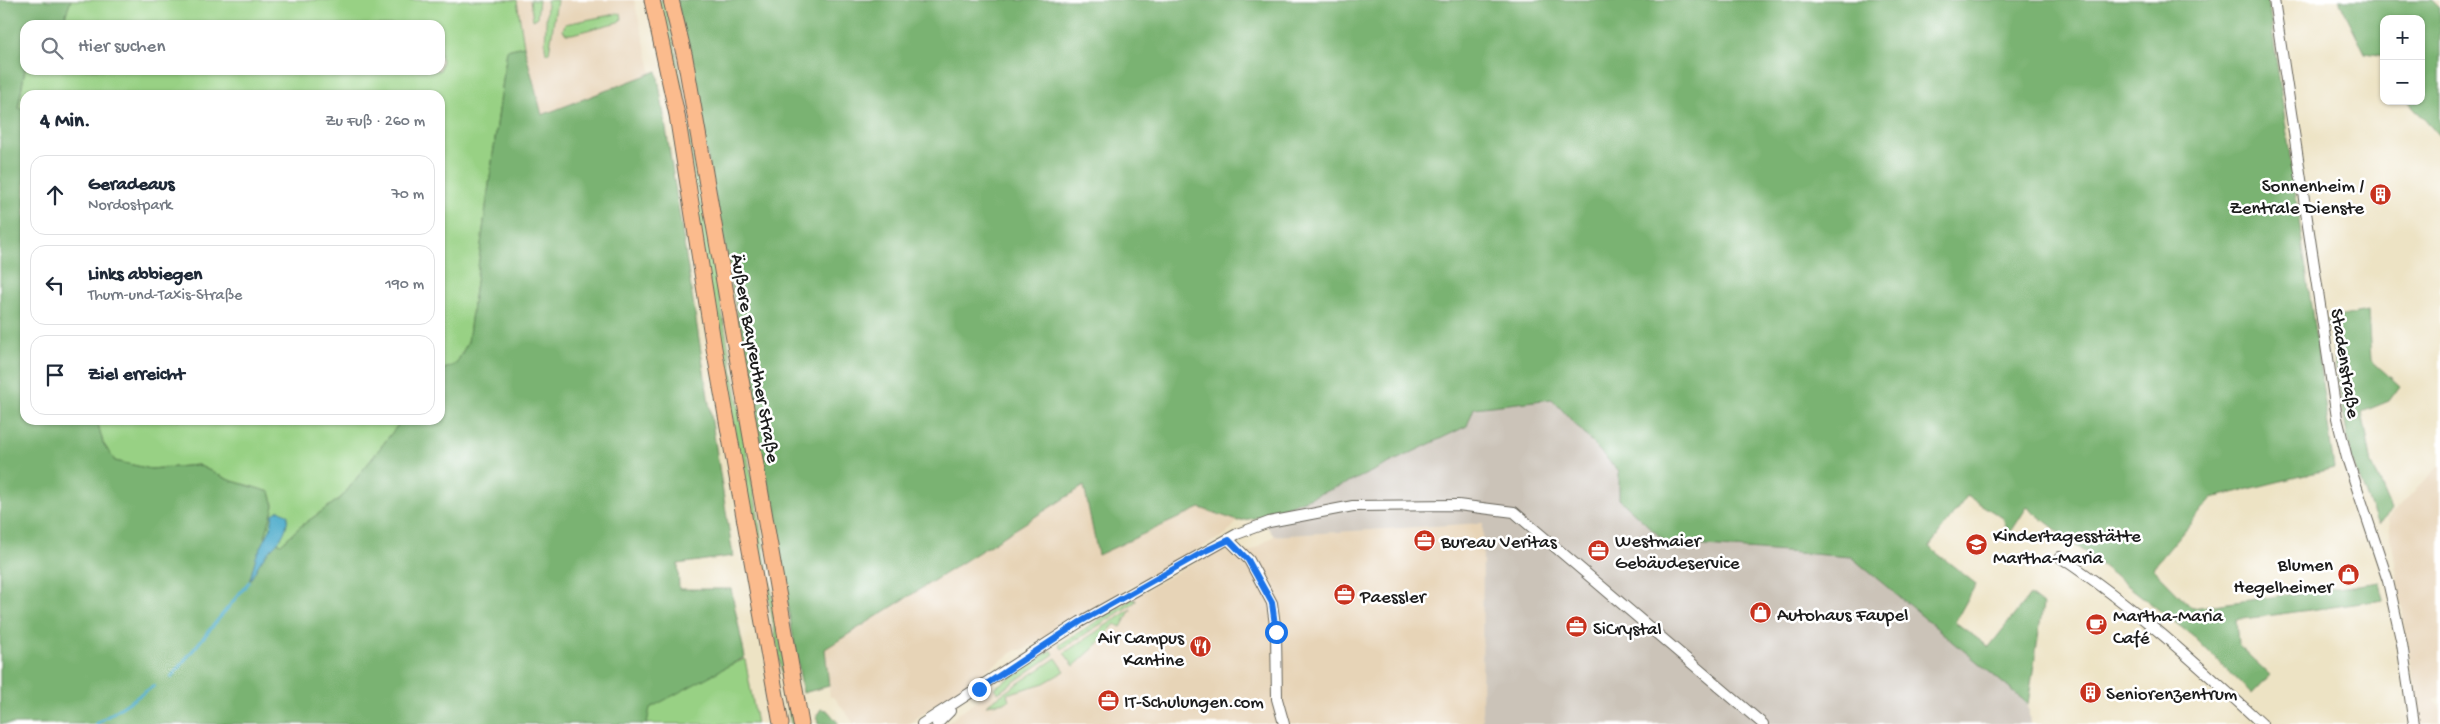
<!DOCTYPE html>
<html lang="de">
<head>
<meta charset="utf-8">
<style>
	body { margin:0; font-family:"Gochi Hand",sans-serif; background:#f2f2f3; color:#1f2937 }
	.controls { position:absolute; right:15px; top:15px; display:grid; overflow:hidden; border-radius:10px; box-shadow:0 1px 4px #0004 }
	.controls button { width:45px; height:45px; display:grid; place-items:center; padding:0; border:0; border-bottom:1px solid #e0e1e3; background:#fff; color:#1f2937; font:25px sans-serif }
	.stop { position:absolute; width:15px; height:15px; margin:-11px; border:4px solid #1a73e8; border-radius:50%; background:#fff }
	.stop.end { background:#1a73e8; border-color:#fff; box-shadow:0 1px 5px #0008 }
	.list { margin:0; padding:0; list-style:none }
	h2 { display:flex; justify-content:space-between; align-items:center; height:65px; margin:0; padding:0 20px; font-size:21px }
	h2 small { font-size:16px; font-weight:400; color:#747a83 }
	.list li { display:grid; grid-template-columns:32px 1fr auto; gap:15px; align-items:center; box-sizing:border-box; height:80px; margin:0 10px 10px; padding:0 10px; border:1px solid #e0e1e3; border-radius:15px }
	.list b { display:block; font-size:19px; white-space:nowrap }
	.list p { margin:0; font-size:16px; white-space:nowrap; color:#747a83 }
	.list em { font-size:16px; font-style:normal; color:#747a83 }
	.icon { flex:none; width:28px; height:28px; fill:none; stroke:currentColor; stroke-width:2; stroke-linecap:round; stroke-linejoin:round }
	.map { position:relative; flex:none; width:2440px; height:724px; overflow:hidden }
	.search { position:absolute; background:#fff; box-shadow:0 1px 4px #0004; left:20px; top:20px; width:425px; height:55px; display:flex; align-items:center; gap:12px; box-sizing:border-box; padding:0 18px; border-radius:15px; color:#747a83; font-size:19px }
	.panel { position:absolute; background:#fff; box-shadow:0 1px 4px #0004; left:20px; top:90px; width:425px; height:335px; border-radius:15px }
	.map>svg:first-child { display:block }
	.built { fill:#e7d4b7 }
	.industrial { fill:#cbc3b8 }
	.green { fill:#98d184; stroke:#5a7650 }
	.forest { fill:#7ab372; stroke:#4b6847 }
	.water { fill:#4daccb; stroke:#346474 }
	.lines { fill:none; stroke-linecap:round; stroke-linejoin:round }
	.stream { stroke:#4daccb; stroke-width:3 }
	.minor-casing { stroke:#656257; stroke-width:12 }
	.primary-casing { stroke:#656257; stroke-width:17 }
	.minor { stroke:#fff; stroke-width:10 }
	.primary { stroke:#fbbb8d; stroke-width:15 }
	.route { stroke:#1a73e8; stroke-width:6 }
	.labels { text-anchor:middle; stroke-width:5; stroke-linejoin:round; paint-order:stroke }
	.poi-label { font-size:19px; fill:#1c1c1c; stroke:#fff; text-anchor:start }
	.street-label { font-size:19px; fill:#1c1c1c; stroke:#fff }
</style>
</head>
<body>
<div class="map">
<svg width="2440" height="724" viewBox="0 0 2440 724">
	<rect width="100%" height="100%" fill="#fff"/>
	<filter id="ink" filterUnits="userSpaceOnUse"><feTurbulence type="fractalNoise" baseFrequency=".02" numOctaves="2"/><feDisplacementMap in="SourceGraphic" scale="10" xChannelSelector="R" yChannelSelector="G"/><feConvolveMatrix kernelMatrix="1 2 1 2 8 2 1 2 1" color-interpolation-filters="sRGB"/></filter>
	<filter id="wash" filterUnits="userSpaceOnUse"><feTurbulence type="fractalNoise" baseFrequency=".0096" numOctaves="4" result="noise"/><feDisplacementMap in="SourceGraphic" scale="20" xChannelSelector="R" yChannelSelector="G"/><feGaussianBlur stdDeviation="1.12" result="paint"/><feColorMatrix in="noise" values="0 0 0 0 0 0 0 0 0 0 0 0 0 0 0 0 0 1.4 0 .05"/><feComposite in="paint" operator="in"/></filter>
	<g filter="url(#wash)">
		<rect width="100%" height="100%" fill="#ede3c4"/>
		<g class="built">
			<polygon points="517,0 634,0 653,78 542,115 520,31"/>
			<polygon points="2440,465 2440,697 2434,700 2440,710 2440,722 2420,724 2388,518"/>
			<polygon points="1084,486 1098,555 1200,508 1238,521 1226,534 1066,623 1024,650 1016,650 908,724 854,724 834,697 830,697 824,649"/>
			<polygon points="1484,523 1482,721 1485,724 947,724 963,710 1059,645 1141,593 1213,552 1251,551 1274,536"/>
		</g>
		<polygon class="industrial" points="1552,399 1619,472 1619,499 1667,543 1851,557 2028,704 2030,724 1485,724 1482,721 1483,523 1274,536 1260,517 1350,482 1467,426 1474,408"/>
		<g class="green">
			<polygon points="71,0 517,0 524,46 507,50 468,342 456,364 440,371 440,95 25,95 25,109 18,109 25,69 440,70 442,59 440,58 440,25 62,25"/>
			<polygon points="530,0 539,0 537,18 533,20"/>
			<polygon points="547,0 557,0 549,53 546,53 545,47"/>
			<polygon points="658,0 664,0 675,46 795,724 791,724 790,720 769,600 750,520"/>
			<polygon points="621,13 622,19 618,22 572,34 566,34 563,30 565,24"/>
			<polygon points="97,420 397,420 398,425 342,497 301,526 281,544 265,537 274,506 270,492 229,480 198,465 150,469 115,461 103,443"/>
			<polygon points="1132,599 1136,600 1135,602 1062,649 1059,645"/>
			<polygon points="1131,609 1121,627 1115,624 1097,645 1074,666 1064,653"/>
			<polygon points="1051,650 1054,654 998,693 994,688"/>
			<polygon points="1056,658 1065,671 1044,683 1007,694 1009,700 1006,702 986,705"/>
			<polygon points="745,659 757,724 641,724 652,696"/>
		</g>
		<g class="forest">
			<polygon points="0,0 71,0 62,25 25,25 25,69 18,108 25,109 25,420 97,420 103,443 115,461 151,469 198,465 229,480 270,492 274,506 265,537 281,544 301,526 342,497 398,425 397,420 440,420 440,371 456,364 468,342 507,50 524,46 542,115 657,71 733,556 678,564 679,589 731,589 745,657 650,708 647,724 0,724"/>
			<polygon points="677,0 2268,0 2334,468 2212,498 2153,568 2192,608 2380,582 2384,600 2236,620 2238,645 2270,675 2252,694 2195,638 2027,507 2009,535 2003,518 1967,496 1929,547 1976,584 1955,622 1989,647 2030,595 2043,605 2028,704 1851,557 1667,543 1619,499 1619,472 1552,399 1474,408 1467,426 1350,482 1260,517 1238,521 1200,508 1098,555 1084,486 825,649 829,686 803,693 724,243"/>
			<polygon points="2339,0 2432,0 2440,8 2440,137 2408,101 2421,101 2421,19 2384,19 2384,56 2365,53"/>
			<polygon points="2368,311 2371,360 2400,386 2389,401 2362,412 2372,464 2392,510 2378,524 2351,458 2328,319"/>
			<polygon points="821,709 827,710 839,724 818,724 817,715"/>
		</g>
		<path class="water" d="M279 510 288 515C286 539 277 541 263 558 258 565 254 574 249 582L256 557 271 528 273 514Z"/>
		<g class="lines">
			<g class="stream">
				<polyline points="171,677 249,582"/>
				<polyline points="96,724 154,686"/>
			</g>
		</g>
	</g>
	<g filter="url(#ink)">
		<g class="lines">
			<defs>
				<g id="minor">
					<polyline points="2274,0 2337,418 2347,458 2388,581 2402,644 2414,724"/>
					<polyline points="1229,540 1249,560 1272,603 1276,632 1277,699 1284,724"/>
					<path d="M2060 557C2133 605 2198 665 2262 724"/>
					<polyline points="922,724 1080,622 1237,534 1269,522 1353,506 1458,505 1514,512 1763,724"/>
					<polyline points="937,724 950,711"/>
				</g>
				<g id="primary">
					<polyline points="652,0 677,115 714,348 781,724"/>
					<polyline points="671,0 685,58 801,724"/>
				</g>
			</defs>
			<use href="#minor" class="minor-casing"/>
			<use href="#primary" class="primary-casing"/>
			<use href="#minor" class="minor"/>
			<use href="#primary" class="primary"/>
		</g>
	</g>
	<g class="lines" filter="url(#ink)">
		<polyline class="route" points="979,689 1080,622 1205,551 1229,540 1248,560 1272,603 1276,632"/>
	</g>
	<defs>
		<symbol id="building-disc" viewBox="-11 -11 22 22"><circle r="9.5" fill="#c8321e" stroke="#fff"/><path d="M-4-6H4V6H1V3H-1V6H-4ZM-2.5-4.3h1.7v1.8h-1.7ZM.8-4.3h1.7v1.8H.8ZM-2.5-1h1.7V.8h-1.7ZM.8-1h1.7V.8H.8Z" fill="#fff"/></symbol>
		<symbol id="office-disc" viewBox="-11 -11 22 22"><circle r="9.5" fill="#c8321e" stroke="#fff"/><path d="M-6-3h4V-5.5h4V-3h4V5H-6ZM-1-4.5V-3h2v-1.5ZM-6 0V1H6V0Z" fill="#fff"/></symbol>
		<symbol id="school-disc" viewBox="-11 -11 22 22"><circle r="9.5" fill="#c8321e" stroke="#fff"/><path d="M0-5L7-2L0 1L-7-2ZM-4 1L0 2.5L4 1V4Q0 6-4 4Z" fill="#fff"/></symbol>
		<symbol id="shop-disc" viewBox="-11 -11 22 22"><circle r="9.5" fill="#c8321e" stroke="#fff"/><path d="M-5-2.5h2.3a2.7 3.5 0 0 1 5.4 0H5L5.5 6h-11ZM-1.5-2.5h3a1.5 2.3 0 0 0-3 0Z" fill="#fff"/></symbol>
		<symbol id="cafe-disc" viewBox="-11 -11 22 22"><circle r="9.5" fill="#c8321e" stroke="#fff"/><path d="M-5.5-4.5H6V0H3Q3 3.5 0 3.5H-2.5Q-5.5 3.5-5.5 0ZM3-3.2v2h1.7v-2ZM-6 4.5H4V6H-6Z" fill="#fff"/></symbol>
		<symbol id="restaurant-disc" viewBox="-11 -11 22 22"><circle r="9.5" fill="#c8321e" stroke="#fff"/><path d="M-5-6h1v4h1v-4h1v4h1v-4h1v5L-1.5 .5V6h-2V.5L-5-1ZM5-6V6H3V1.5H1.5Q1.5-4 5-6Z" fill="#fff"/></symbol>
	</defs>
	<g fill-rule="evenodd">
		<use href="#building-disc" x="2368" y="182" width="25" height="25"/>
		<use href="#office-disc" x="1412" y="528" width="25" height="25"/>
		<use href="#school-disc" x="1964" y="532" width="25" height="25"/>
		<use href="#office-disc" x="1586" y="538" width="25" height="25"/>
		<use href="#shop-disc" x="2336" y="562" width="25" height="25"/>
		<use href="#office-disc" x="1332" y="582" width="25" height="25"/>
		<use href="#shop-disc" x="1748" y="600" width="25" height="25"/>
		<use href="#cafe-disc" x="2084" y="612" width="25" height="25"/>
		<use href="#office-disc" x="1564" y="614" width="25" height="25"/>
		<use href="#restaurant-disc" x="1188" y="634" width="25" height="25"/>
		<use href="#building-disc" x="2078" y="680" width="25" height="25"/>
		<use href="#office-disc" x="1096" y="688" width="25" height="25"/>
	</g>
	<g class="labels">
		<g class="poi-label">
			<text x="2364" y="191" text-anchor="end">Sonnenheim /<tspan x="2364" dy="22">Zentrale Dienste</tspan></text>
			<text x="1993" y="541">Kindertagesstätte<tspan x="1993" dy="22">Martha-Maria</tspan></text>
			<text x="1615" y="546">Westmaier<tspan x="1615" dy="22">Gebäudeservice</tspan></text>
			<text x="1441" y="547">Bureau Veritas</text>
			<text x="2333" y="570" text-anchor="end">Blumen<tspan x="2333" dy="22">Hegelheimer</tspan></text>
			<text x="1360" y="602">Paessler</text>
			<text x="1777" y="620">Autohaus Faupel</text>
			<text x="2113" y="621">Martha-Maria<tspan x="2113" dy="22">Café</tspan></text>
			<text x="1593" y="634">SiCrystal</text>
			<text x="1184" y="643" text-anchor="end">Air Campus<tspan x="1184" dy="22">Kantine</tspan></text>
			<text x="2106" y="699">Seniorenzentrum</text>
			<text x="1124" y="707">IT-Schulungen.com</text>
		</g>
		<g class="street-label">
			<text transform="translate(757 358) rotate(80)" y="7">Äußere Bayreuther Straße</text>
			<text transform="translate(2347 363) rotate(81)" y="7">Stadenstraße</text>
		</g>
	</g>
</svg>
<div class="controls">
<button>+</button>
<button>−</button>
</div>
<div class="stop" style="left:1276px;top:632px"></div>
<div class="stop end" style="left:979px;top:689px"></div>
<div class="search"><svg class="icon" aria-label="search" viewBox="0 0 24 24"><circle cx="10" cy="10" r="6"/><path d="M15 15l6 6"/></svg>Hier suchen</div>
<section class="panel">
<h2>4 Min.<small>Zu Fuß · 260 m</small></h2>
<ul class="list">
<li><svg class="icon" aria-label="ahead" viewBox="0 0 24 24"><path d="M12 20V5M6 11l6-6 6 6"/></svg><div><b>Geradeaus</b><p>Nordostpark</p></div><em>70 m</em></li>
<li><svg class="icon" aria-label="left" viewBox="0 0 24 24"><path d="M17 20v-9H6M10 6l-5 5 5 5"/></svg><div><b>Links abbiegen</b><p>Thurn-und-Taxis-Straße</p></div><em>190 m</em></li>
<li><svg class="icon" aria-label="arrive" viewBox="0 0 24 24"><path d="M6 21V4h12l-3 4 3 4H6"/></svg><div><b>Ziel erreicht</b></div></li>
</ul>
</section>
</div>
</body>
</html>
